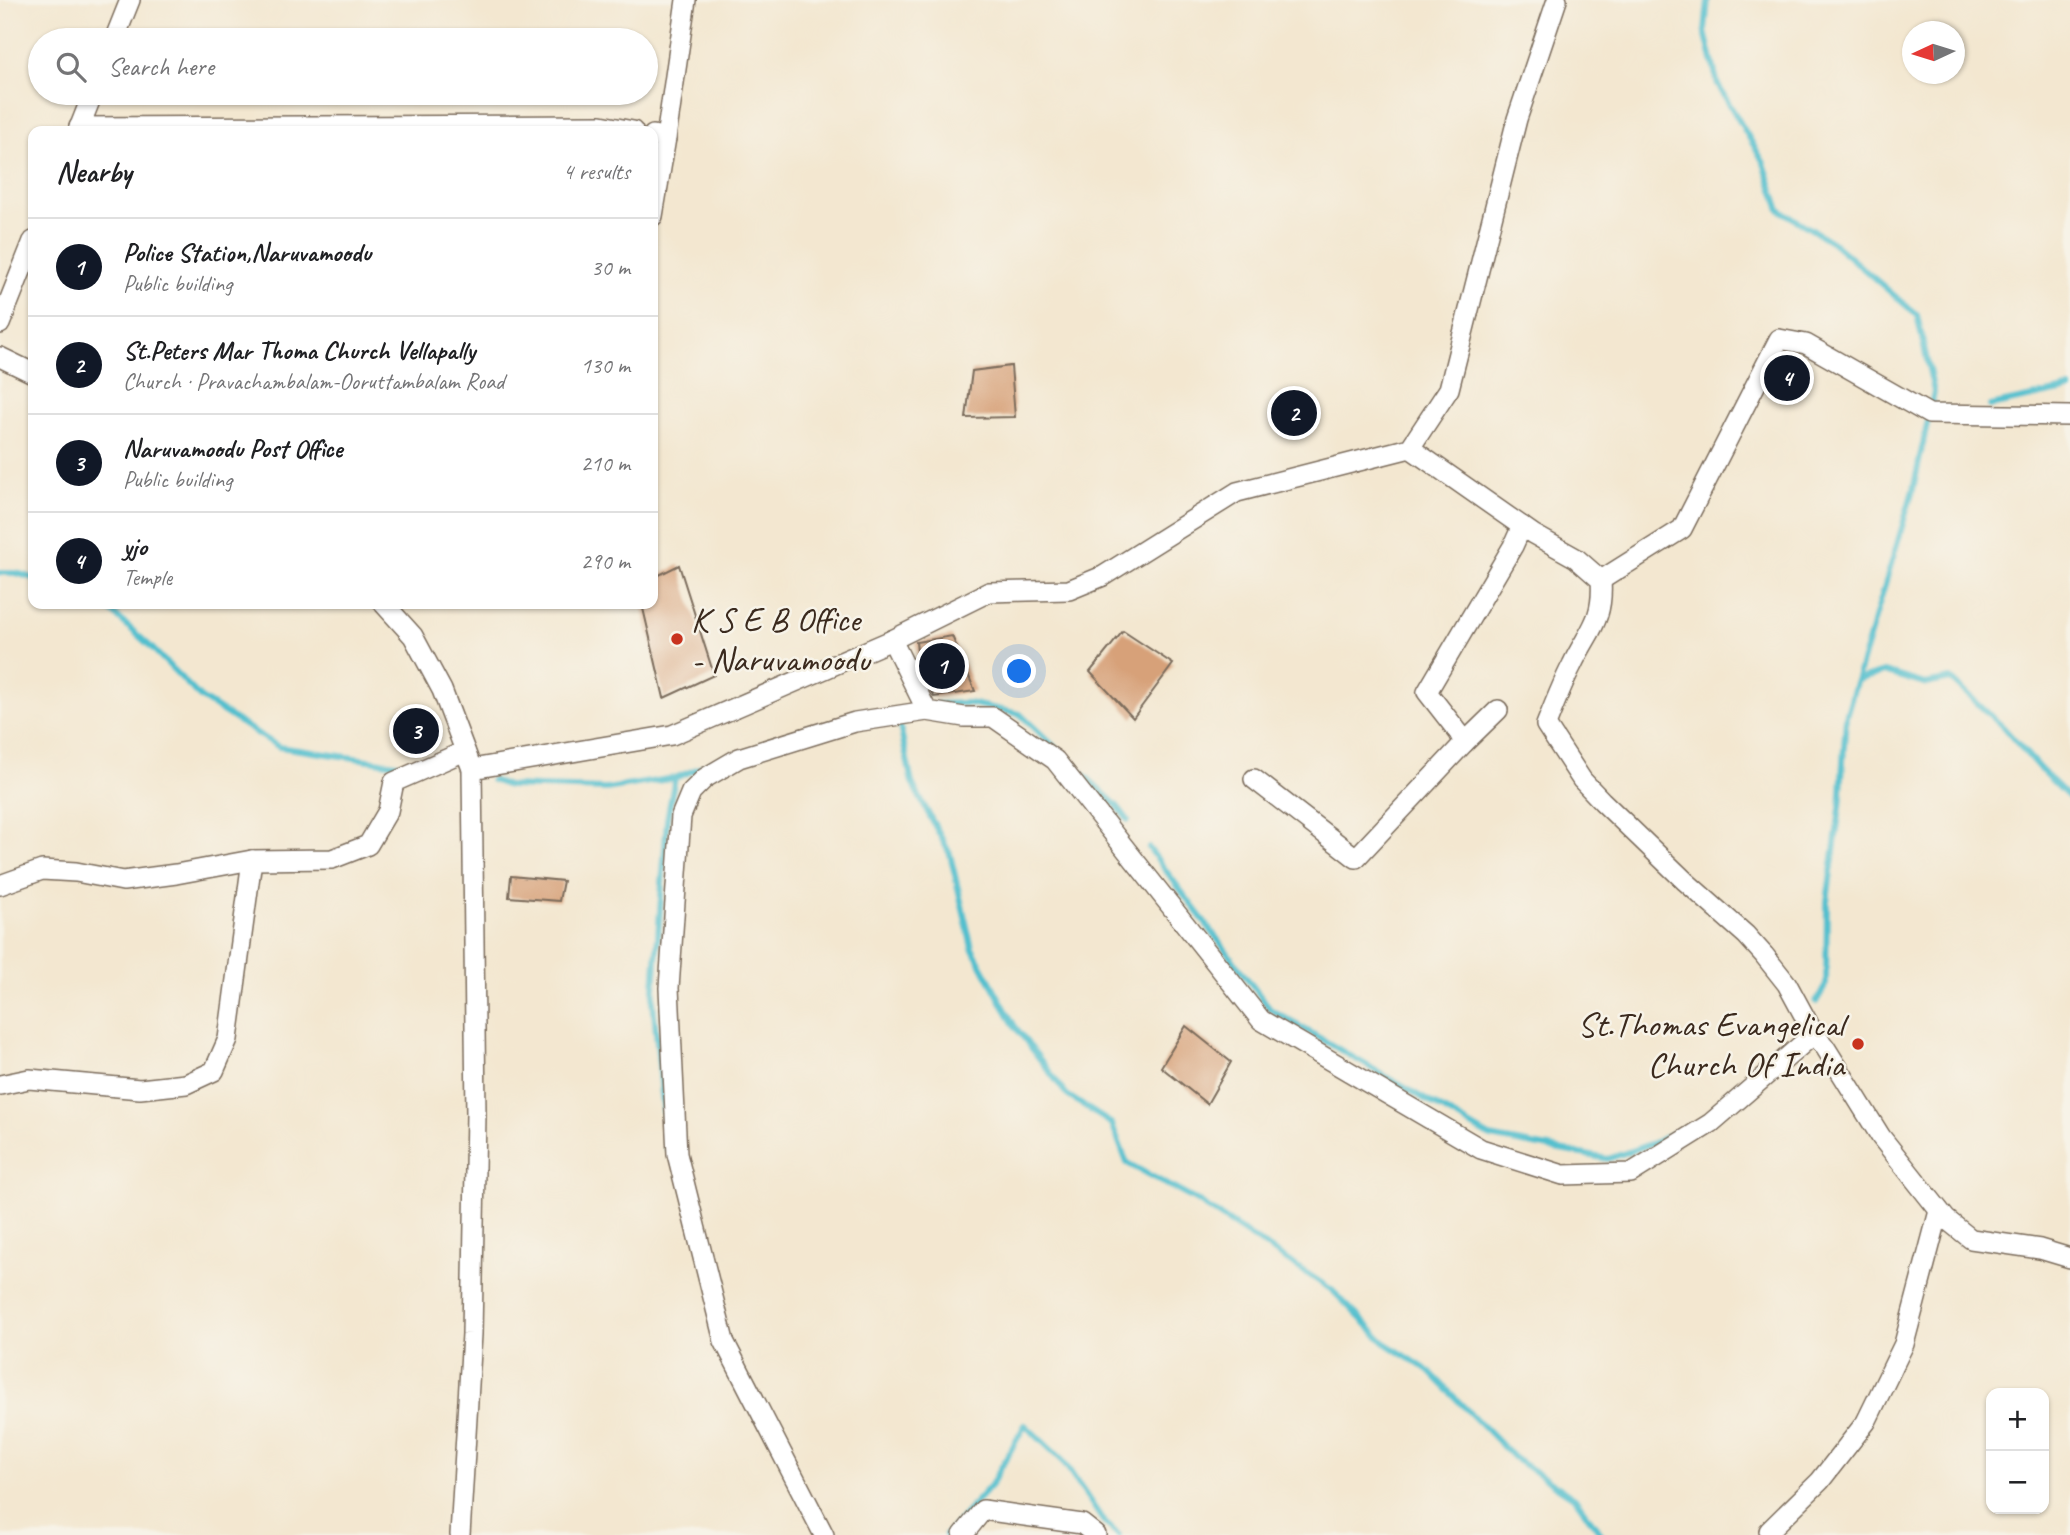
<!DOCTYPE html>
<html lang="en">
<head>
<meta charset="utf-8">
<style>
	body { margin:0; font-family:Caveat,sans-serif; background:#f2f2f2; color:#202124 }
	.controls { position:absolute; right:21px; bottom:21px; display:grid; overflow:hidden; border-radius:14px; box-shadow:0 2px 5px #0004 }
	.controls button { width:63px; height:63px; display:grid; place-items:center; padding:0; border:0; border-bottom:2px solid #e0e0e0; background:#fff; color:#202124; font:35px sans-serif }
	.compass { position:absolute; left:1902px; top:21px; width:63px; height:63px; border-radius:50%; background:#fff; box-shadow:0 2px 5px #0004; rotate:266deg }
	.you { position:absolute; left:1020px; top:672px; width:24px; height:24px; margin:-18px; border:5px solid #fff; border-radius:50%; background:#1a73e8; box-shadow:0 0 0 10px #1a73e833 }
	.badge { display:grid; place-items:center; width:46px; height:46px; border-radius:50%; background:#111827; color:#fff; font-size:23px; font-weight:700 }
	.pin { position:absolute; translate:-50% -50%; border:4px solid #fff; box-shadow:0 2px 7px #0006 }
	.list { margin:0; padding:0; list-style:none }
	h2 { display:flex; justify-content:space-between; align-items:center; height:91px; margin:0; padding:0 28px; font-size:30px }
	h2 small { font-size:23px; font-weight:400; color:#757577 }
	.list li { display:grid; grid-template-columns:46px 1fr auto; gap:21px; align-items:center; box-sizing:border-box; height:98px; padding:0 28px; border-top:2px solid #e0e0e0 }
	.list b { display:block; font-size:26px; white-space:nowrap }
	.list p { margin:0; font-size:23px; white-space:nowrap; color:#757577 }
	.list em { font-size:23px; font-style:normal; color:#757577 }
	.icon { flex:none; width:38px; height:38px; fill:none; stroke:currentColor; stroke-width:2; stroke-linecap:round; stroke-linejoin:round }
	.map { position:relative; flex:none; width:2070px; height:1535px; overflow:hidden }
	.search { position:absolute; background:#fff; box-shadow:0 2px 5px #0004; left:28px; top:28px; width:630px; height:77px; display:flex; align-items:center; gap:18px; box-sizing:border-box; padding:0 24px; border-radius:38px; color:#757577; font-size:26px }
	.panel { position:absolute; background:#fff; box-shadow:0 2px 5px #0004; left:28px; top:126px; width:630px; height:483px; border-radius:14px }
	.map>svg:first-child { display:block }
	.lines { fill:none; stroke-linecap:round; stroke-linejoin:round }
	.stream { stroke:#53bfce; stroke-width:6 }
	.building { fill:#d7a179 }
	.minor-casing { stroke:#7b6c5c; stroke-width:22 }
	.minor { stroke:#fff; stroke-width:19 }
	.poi-dot { fill:#c8321e; stroke:#f7f3e8; stroke-width:2.5 }
	.labels { text-anchor:middle; stroke-width:5; stroke-linejoin:round; paint-order:stroke }
	.poi-label { font-size:35px; fill:#3b2a1e; stroke:#f7f3e8; text-anchor:start }
</style>
</head>
<body>
<div class="map">
<svg width="2070" height="1535" viewBox="0 0 2070 1535">
	<rect width="100%" height="100%" fill="#f7f3e8"/>
	<filter id="ink" filterUnits="userSpaceOnUse"><feTurbulence type="fractalNoise" baseFrequency=".0143" numOctaves="2"/><feDisplacementMap in="SourceGraphic" scale="14" xChannelSelector="R" yChannelSelector="G"/><feConvolveMatrix kernelMatrix="1 2 1 2 8 2 1 2 1" color-interpolation-filters="sRGB"/></filter>
	<filter id="wash" filterUnits="userSpaceOnUse"><feTurbulence type="fractalNoise" baseFrequency=".00686" numOctaves="4" result="noise"/><feDisplacementMap in="SourceGraphic" scale="28" xChannelSelector="R" yChannelSelector="G"/><feGaussianBlur stdDeviation="1.57" result="paint"/><feColorMatrix in="noise" values="0 0 0 0 0 0 0 0 0 0 0 0 0 0 0 0 0 1.4 0 .05"/><feComposite in="paint" operator="in"/></filter>
	<g filter="url(#wash)">
		<rect width="100%" height="100%" fill="#f3e7d0"/>
		<g class="lines">
			<g class="stream">
				<polyline points="1708,0 1705,31 1718,85 1764,163 1780,210 1832,242 1917,315 1934,392 1913,490 1846,716 1840,808 1827,901 1826,985 1816,1002"/>
				<polyline points="1990,406 2070,389"/>
				<polyline points="0,573 16,573 33,578"/>
				<polyline points="103,604 150,646 201,698 279,747 396,764"/>
				<polyline points="1857,680 1884,672 1925,684 1951,679 2003,727 2040,769 2070,798"/>
				<polyline points="938,704 968,703 1020,714 1118,807 1128,820"/>
				<polyline points="898,717 912,783 950,854 972,948 1014,1025 1067,1095 1112,1124 1127,1163 1199,1202 1332,1290 1384,1342 1429,1371 1514,1458 1575,1498 1602,1535"/>
				<polyline points="492,780 508,786 606,789 675,778"/>
				<polyline points="1149,848 1270,1009 1490,1137 1608,1159 1653,1143 1686,1128"/>
				<polyline points="667,1148 653,1001 667,819 675,778 716,761"/>
				<polyline points="946,1535 991,1485 1025,1425 1063,1461 1104,1522 1119,1535"/>
			</g>
		</g>
		<g id="blocks">
			<g class="building">
				<polygon points="1011,366 1015,417 966,418 972,371"/>
				<polygon points="679,565 714,675 664,698 642,604 653,604 653,578"/>
				<polygon points="1123,631 1173,664 1133,718 1090,672"/>
				<polygon points="952,636 975,691 934,697 919,668 916,642"/>
				<polygon points="425,713 432,736 408,750 399,726"/>
				<polygon points="511,876 563,881 559,901 509,897"/>
				<polygon points="1186,1026 1231,1062 1207,1104 1161,1067"/>
			</g>
		</g>
	</g>
	<g filter="url(#ink)">
		<use href="#blocks" fill-opacity="0" stroke="#7b6c5c" stroke-width="2"/>
		<g class="lines">
			<defs>
				<g id="minor">
					<polyline points="114,40 130,0"/>
					<polyline points="79,127 601,125 633,131"/>
					<polyline points="78,131 93,93"/>
					<polyline points="653,135 666,138 653,216"/>
					<polyline points="666,138 686,0"/>
					<polyline points="0,324 33,241"/>
					<polyline points="0,357 33,373"/>
					<path d="M1410 448 1533 534 1576 558 1601 580C1604 621 1588 631 1572 665 1562 684 1554 705 1546 725L1582 780 1602 801 1685 881 1746 935 1764 955 1787 984 1814 1034 1825 1047 1881 1137 1946 1219 1971 1239 2040 1249 2070 1258"/>
					<polyline points="1601,580 1682,529 1779,339 1806,344 1929,414 2070,416"/>
					<polyline points="384,604 413,636 442,690 472,769 476,1114 472,1334 460,1535"/>
					<polyline points="892,640 927,711 964,717 993,717 1055,760 1261,1020 1481,1149 1563,1175 1631,1173 1711,1123 1814,1034"/>
					<polyline points="1464,743 1498,710"/>
					<polyline points="472,769 672,735 892,640 989,592 1069,590 1103,576 1237,492 1410,448 1449,389 1517,119 1557,0"/>
					<polyline points="1254,779 1356,858 1464,743 1459,733 1427,692 1513,546 1522,526"/>
					<polyline points="0,885 42,870 76,872 123,881 176,874 252,860 332,859 368,845 388,811 394,782 465,751"/>
					<polyline points="0,1085 29,1079 140,1089 186,1084 214,1071 228,1039 252,860"/>
					<polyline points="1769,1531 1820,1481 1866,1422 1904,1344 1939,1211"/>
					<polyline points="824,1535 724,1341 677,1154 669,988 681,816 691,792 705,778 739,758 855,722 927,711"/>
					<polyline points="963,1535 983,1510 1082,1524 1096,1535"/>
				</g>
			</defs>
			<use href="#minor" class="minor-casing"/>
			<use href="#minor" class="minor"/>
		</g>
	</g>
	<g class="poi-dot">
		<circle cx="677" cy="639" r="7"/>
		<circle cx="1858" cy="1044" r="7"/>
	</g>
	<g class="labels">
		<g class="poi-label">
			<text x="691" y="631">K S E B Office<tspan x="691" dy="40">- Naruvamoodu</tspan></text>
			<text x="1844" y="1036" text-anchor="end">St.Thomas Evangelical<tspan x="1844" dy="40">Church Of India</tspan></text>
		</g>
	</g>
</svg>
<div class="controls">
<button>+</button>
<button>−</button>
</div>
<svg class="compass" viewBox="-18 -18 36 36"><path d="M0-13l5 13h-10z" fill="#e53935"/><path d="M0 13l5-13h-10z" fill="#757577"/></svg>
<div class="you"></div>
<div class="pin badge" style="left:942px;top:666px">1</div>
<div class="pin badge" style="left:1294px;top:413px">2</div>
<div class="pin badge" style="left:416px;top:731px">3</div>
<div class="pin badge" style="left:1787px;top:378px">4</div>
<div class="search"><svg class="icon" aria-label="search" viewBox="0 0 24 24"><circle cx="10" cy="10" r="6"/><path d="M15 15l6 6"/></svg>Search here</div>
<section class="panel">
<h2>Nearby<small>4 results</small></h2>
<ul class="list">
<li><span class="badge">1</span><div><b>Police Station,Naruvamoodu</b><p>Public building</p></div><em>30 m</em></li>
<li><span class="badge">2</span><div><b>St.Peters Mar Thoma Church Vellapally</b><p>Church · Pravachambalam-Ooruttambalam Road</p></div><em>130 m</em></li>
<li><span class="badge">3</span><div><b>Naruvamoodu Post Office</b><p>Public building</p></div><em>210 m</em></li>
<li><span class="badge">4</span><div><b>yjo</b><p>Temple</p></div><em>290 m</em></li>
</ul>
</section>
</div>
</body>
</html>
